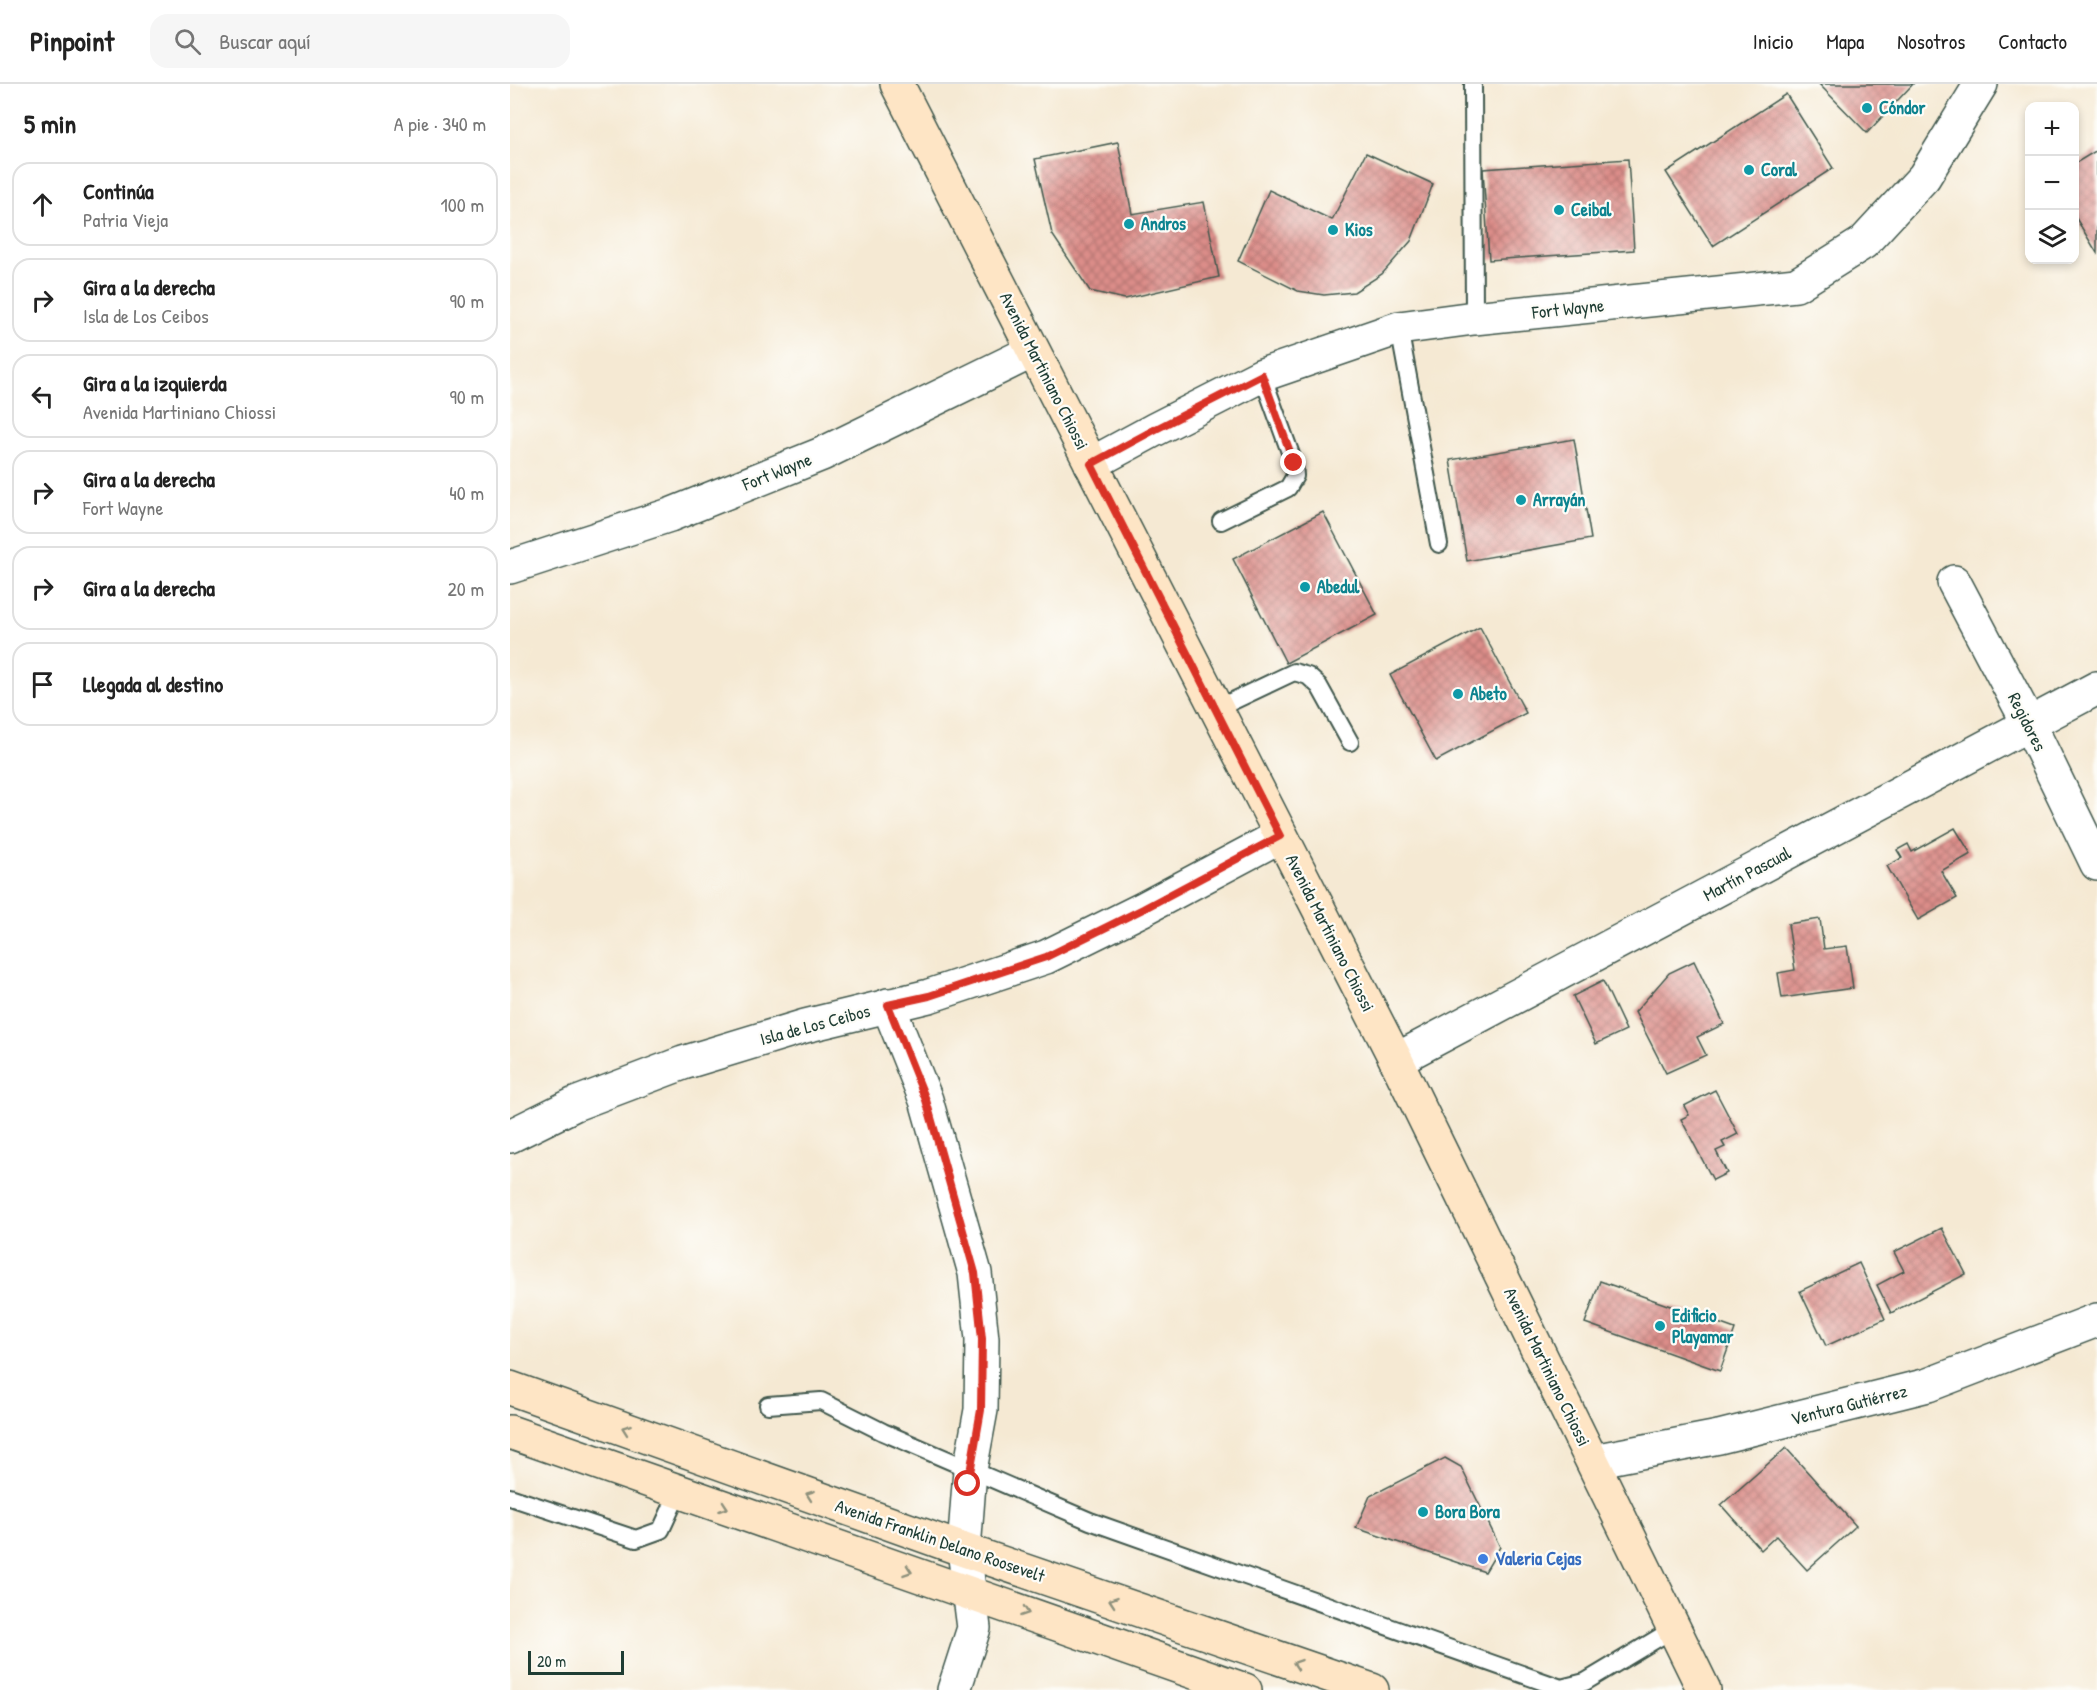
<!DOCTYPE html>
<html lang="es">
<head>
<meta charset="utf-8">
<style>
	body { margin:0; font-family:"Patrick Hand",sans-serif; background:#f6f6f6; color:#222 }
	.controls { position:absolute; right:18px; top:18px; display:grid; overflow:hidden; border-radius:12px; box-shadow:0 3px 9px #0003 }
	.controls button { width:54px; height:54px; display:grid; place-items:center; padding:0; border:0; border-bottom:2px solid #e0e0e0; background:#fff; color:#222; font:30px sans-serif }
	.scale { position:absolute; left:18px; bottom:15px; width:96px; box-sizing:border-box; padding-left:6px; border:3px solid #1f3d34; border-top:0; font-size:16px; line-height:21px; white-space:nowrap; color:#1f3d34; -webkit-text-stroke:4px #fdfcf7; paint-order:stroke }
	.stop { position:absolute; width:18px; height:18px; margin:-14px; border:4px solid #d93025; border-radius:50%; background:#fff }
	.stop.end { background:#d93025; border-color:#fff; box-shadow:0 2px 6px #0008 }
	.list { margin:0; padding:0; list-style:none }
	h2 { display:flex; justify-content:space-between; align-items:center; height:78px; margin:0; padding:0 24px; font-size:26px }
	h2 small { font-size:20px; font-weight:400; color:#767676 }
	.list li { display:grid; grid-template-columns:39px 1fr auto; gap:18px; align-items:center; box-sizing:border-box; height:84px; margin:0 12px 12px; padding:0 12px; border:2px solid #e0e0e0; border-radius:18px }
	.list b { display:block; font-size:22px; white-space:nowrap }
	.list p { margin:0; font-size:20px; white-space:nowrap; color:#767676 }
	.list em { font-size:20px; font-style:normal; color:#767676 }
	.icon { flex:none; width:33px; height:33px; fill:none; stroke:currentColor; stroke-width:2; stroke-linecap:round; stroke-linejoin:round }
	.map { position:relative; flex:none; width:1587px; height:1606px; overflow:hidden }
	header { display:flex; align-items:center; gap:36px; box-sizing:border-box; height:84px; padding:0 30px; background:#fff; border-bottom:2px solid #e0e0e0 }
	header strong { font-size:28px }
	nav { display:flex; gap:33px; margin-inline-start:auto; font-size:21px }
	.search { width:420px; height:54px; background:#f6f6f6; display:flex; align-items:center; gap:15px; box-sizing:border-box; padding:0 21px; border-radius:18px; color:#767676; font-size:22px }
	main { display:flex }
	aside { flex:1; background:#fff }
	.map>svg:first-child { display:block }
	.building { fill:url(#building-cross-hatch) }
	.lines { fill:none; stroke-linecap:round; stroke-linejoin:round }
	.lane-casing { stroke:#3f574c; stroke-width:20 }
	.street-casing { stroke:#3f574c; stroke-width:36 }
	.secondary-casing { stroke:#3f574c; stroke-width:36 }
	.lane { stroke:#fff; stroke-width:16 }
	.street { stroke:#fff; stroke-width:33 }
	.secondary { stroke:#fee5c5; stroke-width:33 }
	.oneway { stroke:#8e917c }
	.route { stroke:#d93025; stroke-width:8 }
	.culture-dot { fill:#0f9aa8; stroke:#fdfcf7; stroke-width:2 }
	.shop-dot { fill:#3f7fe0; stroke:#fdfcf7; stroke-width:2 }
	.labels { text-anchor:middle; stroke-width:4.5; stroke-linejoin:round; paint-order:stroke }
	.culture-label { font-size:18px; font-weight:bold; fill:#0d838f; stroke:#fdfcf7; text-anchor:start }
	.street-label { font-size:18px; fill:#1f3d34; stroke:#fdfcf7 }
	.shop-label { font-size:18px; font-weight:bold; fill:#366cbe; stroke:#fdfcf7; text-anchor:start }
</style>
</head>
<body>
<header>
<strong>Pinpoint</strong>
<div class="search"><svg class="icon" aria-label="search" viewBox="0 0 24 24"><circle cx="10" cy="10" r="6"/><path d="M15 15l6 6"/></svg>Buscar aquí</div>
<nav><a>Inicio</a><a>Mapa</a><a>Nosotros</a><a>Contacto</a></nav>
</header>
<main>
<aside>
<h2>5 min<small>A pie · 340 m</small></h2>
<ul class="list">
<li><svg class="icon" aria-label="ahead" viewBox="0 0 24 24"><path d="M12 20V5M6 11l6-6 6 6"/></svg><div><b>Continúa</b><p>Patria Vieja</p></div><em>100 m</em></li>
<li><svg class="icon" aria-label="right" viewBox="0 0 24 24"><path d="M7 20v-9h11M14 6l5 5-5 5"/></svg><div><b>Gira a la derecha</b><p>Isla de Los Ceibos</p></div><em>90 m</em></li>
<li><svg class="icon" aria-label="left" viewBox="0 0 24 24"><path d="M17 20v-9H6M10 6l-5 5 5 5"/></svg><div><b>Gira a la izquierda</b><p>Avenida Martiniano Chiossi</p></div><em>90 m</em></li>
<li><svg class="icon" aria-label="right" viewBox="0 0 24 24"><path d="M7 20v-9h11M14 6l5 5-5 5"/></svg><div><b>Gira a la derecha</b><p>Fort Wayne</p></div><em>40 m</em></li>
<li><svg class="icon" aria-label="right" viewBox="0 0 24 24"><path d="M7 20v-9h11M14 6l5 5-5 5"/></svg><div><b>Gira a la derecha</b></div><em>20 m</em></li>
<li><svg class="icon" aria-label="arrive" viewBox="0 0 24 24"><path d="M6 21V4h12l-3 4 3 4H6"/></svg><div><b>Llegada al destino</b></div></li>
</ul>
</aside>
<div class="map">
<svg width="1587" height="1606" viewBox="0 0 1587 1606">
	<defs>
		<pattern id="building-cross-hatch" width="8" height="8" patternUnits="userSpaceOnUse" patternTransform="scale(1.5)"><rect width="8" height="8" fill="#dc8d89"/><path d="M0 0l8 8M0 8l8-8" fill="none" stroke="#b27471"/></pattern>
	</defs>
	<rect width="100%" height="100%" fill="#fdfcf7"/>
	<filter id="ink" filterUnits="userSpaceOnUse"><feTurbulence type="fractalNoise" baseFrequency=".0167" numOctaves="2"/><feDisplacementMap in="SourceGraphic" scale="12" xChannelSelector="R" yChannelSelector="G"/><feConvolveMatrix kernelMatrix="1 2 1 2 8 2 1 2 1" color-interpolation-filters="sRGB"/></filter>
	<filter id="wash" filterUnits="userSpaceOnUse"><feTurbulence type="fractalNoise" baseFrequency=".008" numOctaves="4" result="noise"/><feDisplacementMap in="SourceGraphic" scale="24" xChannelSelector="R" yChannelSelector="G"/><feGaussianBlur stdDeviation="1.35" result="paint"/><feColorMatrix in="noise" values="0 0 0 0 0 0 0 0 0 0 0 0 0 0 0 0 0 1.4 0 .05"/><feComposite in="paint" operator="in"/></filter>
	<g filter="url(#wash)">
		<rect width="100%" height="100%" fill="#f5e9d3"/>
		<g id="blocks">
			<g class="building">
				<polygon points="1309,0 1403,0 1357,49"/>
				<polygon points="1276,10 1323,84 1203,162 1156,88"/>
				<polygon points="608,58 622,130 694,118 709,193 615,215 580,207 542,150 525,75"/>
				<polygon points="1587,66 1587,169 1564,131 1564,80"/>
				<polygon points="856,69 923,100 901,157 872,190 844,208 814,211 788,207 728,177 759,106 822,136"/>
				<polygon points="1118,75 1124,166 979,176 973,85"/>
				<polygon points="1064,355 1081,455 957,477 940,376"/>
				<polygon points="813,428 867,531 776,579 723,475"/>
				<polygon points="970,543 1016,629 926,677 880,591"/>
				<polygon points="1445,744 1461,770 1431,787 1447,814 1408,836 1377,782 1392,774 1387,766 1398,760 1402,768"/>
				<polygon points="1310,835 1314,865 1337,862 1343,904 1272,914 1268,889 1285,886 1278,840"/>
				<polygon points="1184,877 1214,940 1187,953 1196,971 1156,989 1125,928 1159,889"/>
				<polygon points="1093,897 1116,946 1086,960 1063,912"/>
				<polygon points="1205,1006 1228,1050 1212,1058 1215,1063 1206,1067 1217,1089 1203,1096 1171,1035 1179,1031 1174,1022"/>
				<polygon points="1432,1144 1456,1190 1381,1229 1367,1201 1394,1187 1384,1168"/>
				<polygon points="1349,1179 1375,1235 1316,1262 1290,1207"/>
				<polygon points="1090,1197 1225,1245 1210,1287 1075,1239"/>
				<polygon points="1276,1364 1346,1442 1297,1486 1266,1452 1251,1466 1211,1421"/>
				<polygon points="935,1374 951,1383 990,1463 975,1488 846,1444 860,1412"/>
			</g>
		</g>
	</g>
	<g filter="url(#ink)">
		<use href="#blocks" fill-opacity="0" stroke="#3f574c" stroke-width="1.5"/>
		<g class="lines">
			<defs>
				<g id="lane">
					<polyline points="963,0 964,234"/>
					<polyline points="889,244 929,460"/>
					<polyline points="711,437 778,404 785,392 784,379 752,291"/>
					<polyline points="706,625 784,588 798,592 809,602 840,658"/>
					<polyline points="258,1321 311,1317 373,1348 580,1437 1051,1604 1075,1598 1165,1544"/>
					<polyline points="0,1413 126,1455 151,1446 169,1407"/>
				</g>
				<g id="street">
					<polyline points="581,380 644,346 752,291 889,244 964,234 1286,201 1353,159 1414,93 1471,0"/>
					<polyline points="0,483 160,431 312,370 523,267"/>
					<polyline points="1444,498 1519,640 1587,780"/>
					<polyline points="378,921 416,1016 465,1189 472,1255 471,1326 460,1386 454,1466 464,1544 444,1606"/>
					<polyline points="886,976 1587,604"/>
					<polyline points="0,1052 65,1020 173,979 295,942 419,912 536,873 633,825 770,752"/>
					<polyline points="1083,1377 1209,1353 1418,1301 1587,1236"/>
				</g>
				<g id="secondary">
					<polyline points="387,0 886,976 1194,1606"/>
					<polyline points="0,1304 454,1466 862,1606"/>
					<polyline points="0,1348 735,1606"/>
				</g>
			</defs>
			<use href="#lane" class="lane-casing"/>
			<use href="#street" class="street-casing"/>
			<use href="#secondary" class="secondary-casing"/>
			<use href="#lane" class="lane"/>
			<use href="#street" class="street"/>
			<use href="#secondary" class="secondary"/>
		</g>
		<defs><path id="oneway-chevron" d="M-2-3.5L2.5 0L-2 3.5" fill="none" stroke-width="1.6" stroke-linecap="round" stroke-linejoin="round" transform="scale(1.5)"/></defs>
		<g class="oneway">
			<use href="#oneway-chevron" transform="translate(116 1345) rotate(-160)"/>
			<use href="#oneway-chevron" transform="translate(300 1411) rotate(-160)"/>
			<use href="#oneway-chevron" transform="translate(214 1423) rotate(19)"/>
			<use href="#oneway-chevron" transform="translate(398 1487) rotate(19)"/>
			<use href="#oneway-chevron" transform="translate(603 1517) rotate(-161)"/>
			<use href="#oneway-chevron" transform="translate(515 1528) rotate(19)"/>
			<use href="#oneway-chevron" transform="translate(787 1580) rotate(-161)"/>
		</g>
	</g>
	<g class="lines" filter="url(#ink)">
		<polyline class="route" points="458,1400 471,1326 472,1255 465,1189 416,1016 378,921 419,912 536,873 633,825 770,752 581,380 644,346 752,291 784,379"/>
	</g>
	<g class="culture-dot">
		<circle cx="1357" cy="24" r="6"/>
		<circle cx="1239" cy="86" r="6"/>
		<circle cx="1049" cy="126" r="6"/>
		<circle cx="619" cy="140" r="6"/>
		<circle cx="823" cy="146" r="6"/>
		<circle cx="1011" cy="416" r="6"/>
		<circle cx="795" cy="503" r="6"/>
		<circle cx="948" cy="610" r="6"/>
		<circle cx="1150" cy="1242" r="6"/>
		<circle cx="913" cy="1428" r="6"/>
	</g>
	<circle class="shop-dot" cx="973" cy="1475" r="6"/>
	<g class="labels">
		<g class="culture-label">
			<text x="1369" y="30">Cóndor</text>
			<text x="1251" y="92">Coral</text>
			<text x="1061" y="132">Ceibal</text>
			<text x="631" y="146">Andros</text>
			<text x="835" y="152">Kios</text>
			<text x="1023" y="422">Arrayán</text>
			<text x="807" y="509">Abedul</text>
			<text x="960" y="616">Abeto</text>
			<text x="1162" y="1238">Edificio<tspan x="1162" dy="21">Playamar</tspan></text>
			<text x="925" y="1434">Bora Bora</text>
		</g>
		<g class="street-label">
			<text transform="translate(1058 225) rotate(-6)" y="6">Fort Wayne</text>
			<text transform="translate(534 287) rotate(63)" y="6">Avenida Martiniano Chiossi</text>
			<text transform="translate(267 388) rotate(-22)" y="6">Fort Wayne</text>
			<text transform="translate(1517 638) rotate(63)" y="6">Regidores</text>
			<text transform="translate(1237 790) rotate(-28)" y="6">Martín Pascual</text>
			<text transform="translate(820 849) rotate(63)" y="6">Avenida Martiniano Chiossi</text>
			<text transform="translate(305 941) rotate(-15)" y="6">Isla de Los Ceibos</text>
			<text transform="translate(1037 1283) rotate(64)" y="6">Avenida Martiniano Chiossi</text>
			<text transform="translate(1339 1321) rotate(-14)" y="6">Ventura Gutiérrez</text>
			<text transform="translate(430 1457) rotate(19)" y="6">Avenida Franklin Delano Roosevelt</text>
		</g>
		<g class="shop-label">
			<text x="985" y="1481">Valeria Cejas</text>
		</g>
	</g>
</svg>
<div class="controls">
<button>+</button>
<button>−</button>
<button><svg class="icon" aria-label="layers" viewBox="0 0 24 24"><path d="M12 4l9 5-9 5-9-5zM3 14l9 5 9-5"/></svg></button>
</div>
<div class="scale">20 m</div>
<div class="stop" style="left:458px;top:1400px"></div>
<div class="stop end" style="left:784px;top:379px"></div>
</div>
</main>
</body>
</html>
